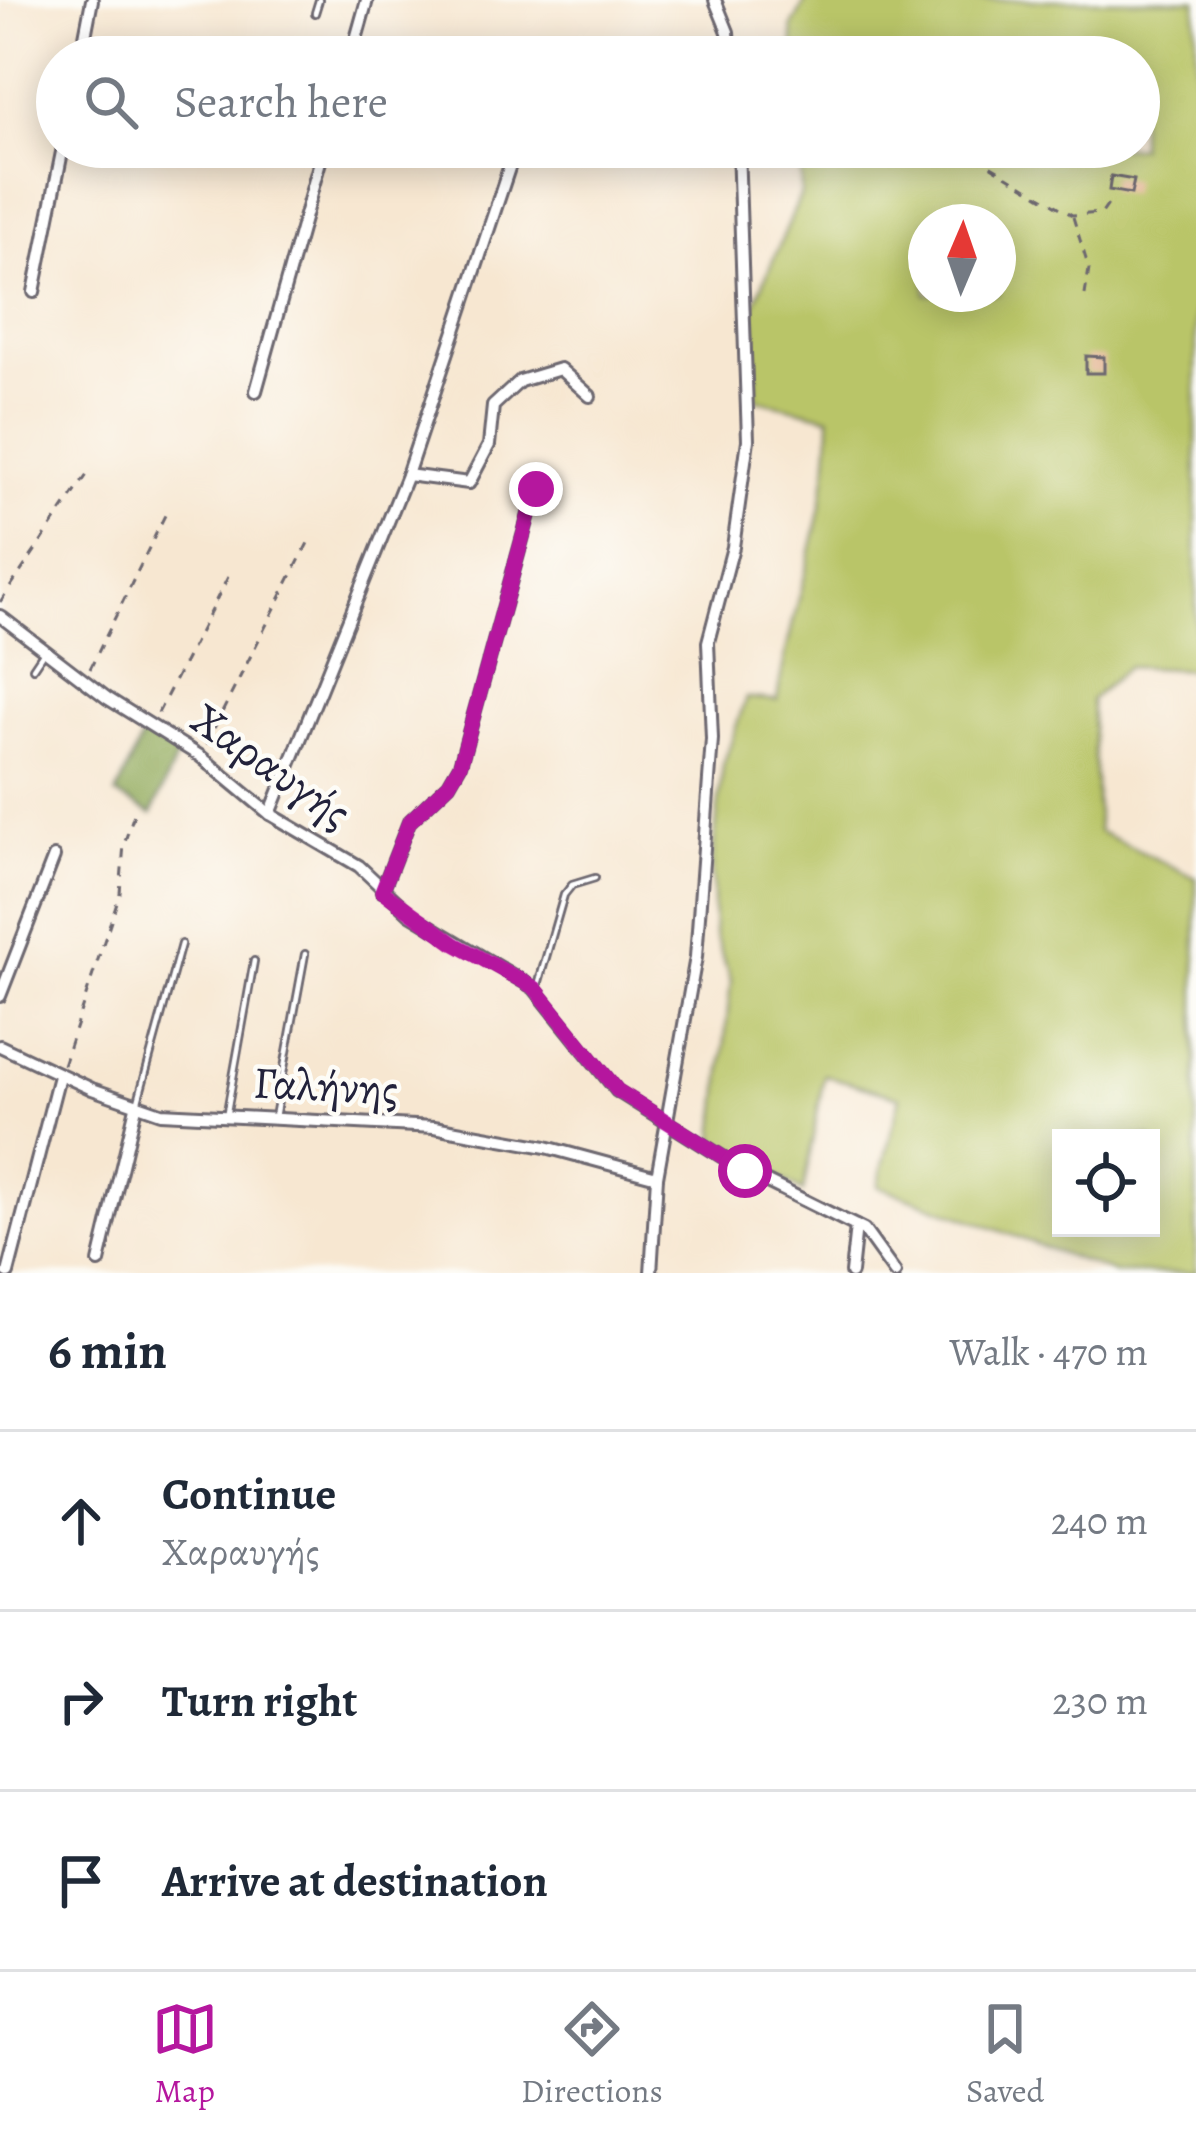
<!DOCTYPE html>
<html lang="en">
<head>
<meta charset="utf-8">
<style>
	body { margin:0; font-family:Alegreya,serif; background:#f2f2f3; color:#1f2937 }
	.controls { position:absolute; right:36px; bottom:36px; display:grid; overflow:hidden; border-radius:0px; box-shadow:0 6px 30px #0003 }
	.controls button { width:108px; height:108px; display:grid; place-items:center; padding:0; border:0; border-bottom:3px solid #e0e1e3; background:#fff; color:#1f2937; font:60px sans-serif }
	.compass { position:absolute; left:908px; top:204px; width:108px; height:108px; border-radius:50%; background:#fff; box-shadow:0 6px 30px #0003; rotate:2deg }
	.stop { position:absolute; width:36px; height:36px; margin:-27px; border:9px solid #b5179e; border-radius:50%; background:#fff }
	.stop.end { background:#b5179e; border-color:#fff; box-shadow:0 3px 12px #0008 }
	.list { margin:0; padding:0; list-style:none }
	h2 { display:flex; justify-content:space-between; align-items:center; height:156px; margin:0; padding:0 48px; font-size:51px }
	h2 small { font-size:39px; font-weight:400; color:#747a83 }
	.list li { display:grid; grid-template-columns:78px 1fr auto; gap:36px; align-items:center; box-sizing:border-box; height:180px; padding:0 48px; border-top:3px solid #e0e1e3 }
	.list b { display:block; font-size:45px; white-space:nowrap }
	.list p { margin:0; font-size:39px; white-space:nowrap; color:#747a83 }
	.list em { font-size:39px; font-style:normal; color:#747a83 }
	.icon { flex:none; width:66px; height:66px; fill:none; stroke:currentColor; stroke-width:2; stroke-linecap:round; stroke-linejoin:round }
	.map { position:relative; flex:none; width:1196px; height:1273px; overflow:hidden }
	.search { position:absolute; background:#fff; box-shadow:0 6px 30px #0003; left:36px; right:36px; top:36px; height:132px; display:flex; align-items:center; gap:30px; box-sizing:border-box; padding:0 42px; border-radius:66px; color:#747a83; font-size:45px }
	.sheet { height:696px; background:#fff }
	nav { display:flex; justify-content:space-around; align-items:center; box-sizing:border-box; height:168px; border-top:3px solid #e0e1e3; background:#fff; font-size:33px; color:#747a83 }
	nav a { display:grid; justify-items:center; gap:6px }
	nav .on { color:#b5179e }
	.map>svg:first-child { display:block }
	.green { fill:#b9c567; stroke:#6e7451; stroke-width:3; fill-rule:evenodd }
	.forest { fill:#92aa5c; stroke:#5a664c; stroke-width:3 }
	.building { fill:#e5ba9a }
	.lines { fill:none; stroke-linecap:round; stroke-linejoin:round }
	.service-casing { stroke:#6d6770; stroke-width:10 }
	.minor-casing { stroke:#6d6770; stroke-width:16 }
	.path { stroke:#6d6770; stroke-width:3; stroke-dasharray:9 9; stroke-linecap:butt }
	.service { stroke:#fff; stroke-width:4.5 }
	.minor { stroke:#fff; stroke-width:10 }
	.route { stroke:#b5179e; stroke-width:15 }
	.labels { text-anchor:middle; stroke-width:9; stroke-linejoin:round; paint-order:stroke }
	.street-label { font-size:45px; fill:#22223b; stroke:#fdfcf7 }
</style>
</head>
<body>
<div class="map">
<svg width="1196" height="1273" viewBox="0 0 1196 1273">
	<rect width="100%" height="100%" fill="#fdfcf7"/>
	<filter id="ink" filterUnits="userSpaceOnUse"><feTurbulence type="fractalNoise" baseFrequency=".00833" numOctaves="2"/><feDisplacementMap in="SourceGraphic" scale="24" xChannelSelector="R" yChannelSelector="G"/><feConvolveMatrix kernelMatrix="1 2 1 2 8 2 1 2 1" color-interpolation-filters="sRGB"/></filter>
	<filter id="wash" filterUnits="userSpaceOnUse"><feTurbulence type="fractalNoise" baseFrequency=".004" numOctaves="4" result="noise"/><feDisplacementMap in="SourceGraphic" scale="48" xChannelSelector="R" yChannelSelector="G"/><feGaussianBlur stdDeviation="2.7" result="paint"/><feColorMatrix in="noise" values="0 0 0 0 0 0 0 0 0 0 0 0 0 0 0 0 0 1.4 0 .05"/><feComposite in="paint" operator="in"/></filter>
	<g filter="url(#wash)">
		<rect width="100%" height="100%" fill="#f7e7d1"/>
		<path class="green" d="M806 0H1196V670L1127 667 1091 700 1098 831 1196 878V1273H1115L878 1186 900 1097 824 1075 803 1192 715 1139 731 980 714 933 712 862 723 765 746 698 777 700C791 604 831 514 830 417L756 399 754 305 801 194V147H1139V57H795L792 27ZM926 222H998V294H926ZM1061 1138H1151V1228H1061Z"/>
		<polygon class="forest" points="144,732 179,751 152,814 116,795"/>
		<g id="blocks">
			<g class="building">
				<polygon points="1111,176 1134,180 1131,194 1109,190"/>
				<polygon points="1086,356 1104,357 1104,373 1086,373"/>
			</g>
		</g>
	</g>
	<g filter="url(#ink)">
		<use href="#blocks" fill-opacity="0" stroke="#6d6770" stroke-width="3"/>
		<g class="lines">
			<defs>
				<g id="service">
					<polyline points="315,13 319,0"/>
					<polyline points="33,668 45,650"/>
					<polyline points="538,985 564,895 572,885 595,878"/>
					<polyline points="138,1101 181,944"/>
					<polyline points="226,1117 254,961"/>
					<polyline points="275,1117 305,954"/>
				</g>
				<g id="minor">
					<polyline points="715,0 728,32 730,57"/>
					<polyline points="81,57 92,0"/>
					<polyline points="351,57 367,0"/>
					<polyline points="34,292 63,147"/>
					<polyline points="256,391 324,147"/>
					<polyline points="407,475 469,483 489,445 493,406 520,381 560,369 590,396"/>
					<polyline points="0,616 107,698 200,756 270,814 359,866 410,914 534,988 617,1091 745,1171 864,1230 895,1273"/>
					<polyline points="270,814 407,475 516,147"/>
					<polyline points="382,891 409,822 449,784 460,765 536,489"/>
					<polyline points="0,996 54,857"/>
					<polyline points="0,1046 92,1089 161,1113 434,1127 546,1147 657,1177"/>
					<polyline points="99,1262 136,1107"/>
					<polyline points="8,1273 59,1076"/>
					<polyline points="651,1273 657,1177 696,957 712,739 708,642 733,547 748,440 738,147"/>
					<polyline points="851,1273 856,1226"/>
				</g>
			</defs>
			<use href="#service" class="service-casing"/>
			<use href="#minor" class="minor-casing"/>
			<g class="path">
				<polyline points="740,47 750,57"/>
				<polyline points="960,147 1072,215 1102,213 1112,199"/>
				<polyline points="1073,217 1089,269 1085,295"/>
				<polyline points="0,602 91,469"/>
				<polyline points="90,669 167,511"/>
				<polyline points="158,713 230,573"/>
				<polyline points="206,744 311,537"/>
				<polyline points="63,1065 120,893 124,844 134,814"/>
			</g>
			<use href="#service" class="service"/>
			<use href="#minor" class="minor"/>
		</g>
	</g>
	<g class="lines" filter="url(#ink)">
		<polyline class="route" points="536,489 460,765 449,784 409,822 382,891 455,944 535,988 617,1090 745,1171"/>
	</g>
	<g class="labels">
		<g class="street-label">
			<text transform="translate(272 765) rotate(35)" y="16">Χαραυγής</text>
			<text transform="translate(326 1085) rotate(3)" y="16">Γαλήνης</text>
		</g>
	</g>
</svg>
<div class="controls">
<button><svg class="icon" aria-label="locate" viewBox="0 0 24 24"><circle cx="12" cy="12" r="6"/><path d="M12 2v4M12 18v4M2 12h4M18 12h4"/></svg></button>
</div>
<svg class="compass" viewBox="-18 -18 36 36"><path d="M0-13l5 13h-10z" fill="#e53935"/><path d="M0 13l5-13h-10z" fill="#747a83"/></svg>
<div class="stop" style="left:745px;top:1171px"></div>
<div class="stop end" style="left:536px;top:489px"></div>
<div class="search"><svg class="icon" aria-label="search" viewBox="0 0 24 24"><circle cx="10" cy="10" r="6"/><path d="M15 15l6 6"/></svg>Search here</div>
</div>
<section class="sheet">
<h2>6 min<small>Walk · 470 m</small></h2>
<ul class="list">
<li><svg class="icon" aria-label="ahead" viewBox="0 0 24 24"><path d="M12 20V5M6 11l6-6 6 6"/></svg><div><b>Continue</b><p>Χαραυγής</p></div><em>240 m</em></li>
<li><svg class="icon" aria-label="right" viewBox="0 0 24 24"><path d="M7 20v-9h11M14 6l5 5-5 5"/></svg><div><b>Turn right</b></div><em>230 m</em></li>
<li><svg class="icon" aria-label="arrive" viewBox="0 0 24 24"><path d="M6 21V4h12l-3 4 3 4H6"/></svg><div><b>Arrive at destination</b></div></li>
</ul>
</section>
<nav>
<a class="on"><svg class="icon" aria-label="map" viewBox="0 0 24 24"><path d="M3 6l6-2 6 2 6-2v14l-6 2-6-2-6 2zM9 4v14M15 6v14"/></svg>Map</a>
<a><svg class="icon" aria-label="directions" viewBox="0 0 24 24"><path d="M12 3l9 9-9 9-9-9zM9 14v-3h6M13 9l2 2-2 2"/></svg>Directions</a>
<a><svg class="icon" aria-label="saved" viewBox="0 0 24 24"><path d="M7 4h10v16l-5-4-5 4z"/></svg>Saved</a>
</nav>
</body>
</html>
